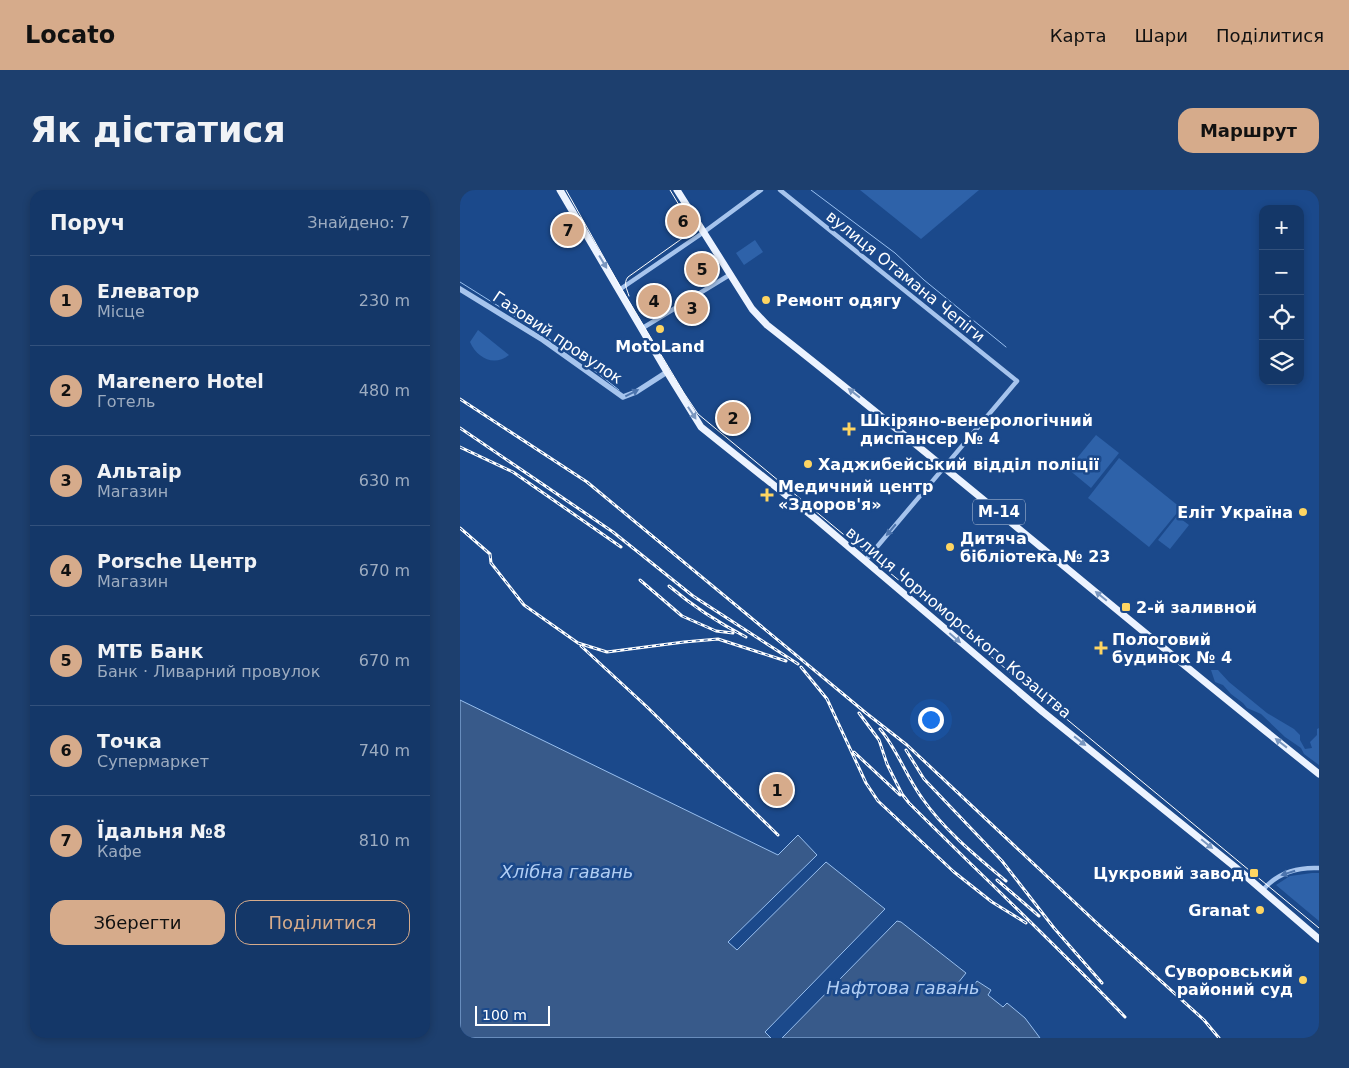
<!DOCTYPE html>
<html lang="uk">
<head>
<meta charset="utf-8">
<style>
	body { margin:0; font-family:"DejaVu Sans",sans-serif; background:#1d3f6e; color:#f1f3f6 }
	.controls { position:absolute; right:15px; top:15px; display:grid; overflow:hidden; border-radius:10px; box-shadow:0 2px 8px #0003 }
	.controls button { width:45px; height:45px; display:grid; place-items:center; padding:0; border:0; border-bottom:1px solid #33517c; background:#143768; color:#f1f3f6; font:25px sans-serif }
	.scale { position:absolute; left:15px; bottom:12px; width:75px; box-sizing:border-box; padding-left:5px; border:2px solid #fff; border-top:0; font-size:14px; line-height:18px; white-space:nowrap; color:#fff; -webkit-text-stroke:4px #1b498b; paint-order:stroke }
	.you { position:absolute; left:470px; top:529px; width:18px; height:18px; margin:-12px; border:4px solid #fff; border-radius:50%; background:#1a73e8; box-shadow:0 0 0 8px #1a73e833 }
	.badge { display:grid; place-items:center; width:32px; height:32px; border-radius:50%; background:#d6ab8b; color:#111; font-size:16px; font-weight:700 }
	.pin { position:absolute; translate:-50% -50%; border:2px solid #fff; box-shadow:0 1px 5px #0006 }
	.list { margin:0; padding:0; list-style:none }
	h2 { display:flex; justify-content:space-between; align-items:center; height:65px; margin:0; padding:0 20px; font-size:21px }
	h2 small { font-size:16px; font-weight:400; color:#9dacc0 }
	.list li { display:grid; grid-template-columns:32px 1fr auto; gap:15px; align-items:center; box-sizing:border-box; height:90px; padding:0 20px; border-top:1px solid #33517c }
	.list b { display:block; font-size:19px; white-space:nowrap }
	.list p { margin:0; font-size:16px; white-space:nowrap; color:#9dacc0 }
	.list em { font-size:16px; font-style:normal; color:#9dacc0 }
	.actions { display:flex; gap:10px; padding:15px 20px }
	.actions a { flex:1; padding:11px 0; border:1px solid #d6ab8b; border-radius:15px; text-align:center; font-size:18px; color:#d6ab8b }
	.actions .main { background:#d6ab8b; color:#111 }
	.icon { flex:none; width:28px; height:28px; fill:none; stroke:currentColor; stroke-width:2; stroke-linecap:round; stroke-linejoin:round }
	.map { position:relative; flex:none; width:859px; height:848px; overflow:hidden; border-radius:15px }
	header { display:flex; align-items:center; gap:30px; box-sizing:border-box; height:70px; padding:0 25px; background:#d6ab8b; color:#111 }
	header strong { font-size:24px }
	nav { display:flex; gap:28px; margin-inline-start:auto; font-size:18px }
	.intro { display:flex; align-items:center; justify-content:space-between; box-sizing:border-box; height:120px; padding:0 30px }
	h1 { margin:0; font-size:35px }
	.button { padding:12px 22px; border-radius:15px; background:#d6ab8b; color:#111; font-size:18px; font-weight:700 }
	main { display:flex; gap:30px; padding:0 30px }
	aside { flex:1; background:#143768; border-radius:15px; box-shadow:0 2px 8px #0003 }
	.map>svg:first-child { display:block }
	.green { fill:#2e62a9 }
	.water { fill:#385a8a; stroke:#98bfef }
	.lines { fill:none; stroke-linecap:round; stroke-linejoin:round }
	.stream { stroke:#98bfef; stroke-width:1 }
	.minor { stroke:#a6c4ed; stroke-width:4.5 }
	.tertiary { stroke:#a6c4ed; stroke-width:5.5 }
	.primary { stroke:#ecf3ff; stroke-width:7 }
	.tram { stroke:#fff; stroke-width:1 }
	.rail-casing { stroke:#fff; stroke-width:3 }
	.rail { stroke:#1b498b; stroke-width:1; stroke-dasharray:4; stroke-linecap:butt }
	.oneway { fill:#7996bf }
	.oneway2 { fill:#4c74ad }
	.poi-dot { fill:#fed562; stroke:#1b498b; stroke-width:2 }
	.labels { text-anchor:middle; stroke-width:5; stroke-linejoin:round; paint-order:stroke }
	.shield { fill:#1b498b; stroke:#bbc8dc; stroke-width:1 }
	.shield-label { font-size:15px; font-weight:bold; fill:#fff }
	.street-label { font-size:16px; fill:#fff; stroke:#1b498b }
	.poi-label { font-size:16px; font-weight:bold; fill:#fff; stroke:#1b498b; text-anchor:start }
	.water-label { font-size:18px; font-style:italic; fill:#b1cef4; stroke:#1b498b }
</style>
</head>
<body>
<header>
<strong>Locato</strong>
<nav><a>Карта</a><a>Шари</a><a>Поділитися</a></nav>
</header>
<div class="intro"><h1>Як дістатися</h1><a class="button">Маршрут</a></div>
<main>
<aside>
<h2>Поруч<small>Знайдено: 7</small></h2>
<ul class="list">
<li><span class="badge">1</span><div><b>Елеватор</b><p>Місце</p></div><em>230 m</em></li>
<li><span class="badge">2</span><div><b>Marenero Hotel</b><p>Готель</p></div><em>480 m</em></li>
<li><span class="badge">3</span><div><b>Альтаір</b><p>Магазин</p></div><em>630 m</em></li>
<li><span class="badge">4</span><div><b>Porsche Центр</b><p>Магазин</p></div><em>670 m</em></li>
<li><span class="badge">5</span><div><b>МТБ Банк</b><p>Банк · Ливарний провулок</p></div><em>670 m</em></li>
<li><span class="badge">6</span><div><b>Точка</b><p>Супермаркет</p></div><em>740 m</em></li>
<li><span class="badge">7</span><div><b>Їдальня №8</b><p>Кафе</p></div><em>810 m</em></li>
</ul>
<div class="actions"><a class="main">Зберегти</a><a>Поділитися</a></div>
</aside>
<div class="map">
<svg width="859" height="848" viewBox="0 0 859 848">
	<rect width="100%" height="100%" fill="#1b498b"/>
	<g class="green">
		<polygon points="400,0 519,0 461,49"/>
		<polygon points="295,50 303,62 284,75 276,63"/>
		<path d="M18 140 49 165C34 177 17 168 10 152Z"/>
		<polygon points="636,245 659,263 631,298 608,279"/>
		<polygon points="659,268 721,318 689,357 628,308"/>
		<polygon points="717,326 729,335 710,359 698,350"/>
		<polygon points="751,480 758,480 769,492 807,523 834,539 840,545 840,550 845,559 852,558 850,552 857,545 857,539 859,538 859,575 844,564 841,558 825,547 801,524 787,518 783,513 771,504 763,495 755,492"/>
		<polygon points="852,683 859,683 859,731 816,695 830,686"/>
	</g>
	<g class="water">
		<polygon points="0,510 318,665 338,645 357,665 268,752 277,760 366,672 425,719 305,842 311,848 0,848"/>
		<polygon points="437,731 441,732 506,783 498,793 509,802 517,791 531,800 528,805 543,817 547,813 565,828 580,848 322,848"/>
	</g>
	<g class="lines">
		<g class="stream">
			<polyline points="351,0 435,63 464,90 546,157"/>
			<path d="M0 92C54 126 109 159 159 200"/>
		</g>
		<g class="minor">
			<polyline points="320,0 557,191 405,371"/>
			<polyline points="159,100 244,42 301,0"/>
			<polyline points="181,139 271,84"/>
			<path d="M803 700C817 683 838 677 859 678"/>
		</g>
		<polyline class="tertiary" points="0,99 83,150 163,207 176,202 207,182"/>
		<g class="primary">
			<polyline points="100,0 207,182 241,237 356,329 583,522 780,681 859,749"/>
			<path d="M217 0 292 119 307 135C493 281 673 436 859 584"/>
		</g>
		<g class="tram">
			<polyline points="106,0 161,98 224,203 238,224 859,738"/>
			<path d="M169 106C167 99 163 93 168 87L234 40 210 0"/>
		</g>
		<defs>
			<g id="rail">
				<polyline points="0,209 127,292 406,523 447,555 640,736 744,830 759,848"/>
				<polyline points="0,238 153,342 233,406 338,474"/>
				<polyline points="0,257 53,282 161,357"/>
				<polyline points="0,338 30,364 31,373 64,415 118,453 147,462 224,452 258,449 326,471"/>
				<polyline points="180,390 222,426 256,441 273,443"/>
				<path d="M209 396C235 418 257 432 286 447"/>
				<polyline points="121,456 186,516 318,645"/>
				<polyline points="341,477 367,509 406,593 418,611 494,682 532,712 566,733"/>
				<path d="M399 523 419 550 427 574 442 604 449 613C521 685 595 754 665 827"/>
				<path d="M420 539C437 559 446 586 462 608 484 640 516 666 546 691"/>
				<polyline points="446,560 464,589 542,671 594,738 642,793"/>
				<polyline points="394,562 440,605"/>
				<polyline points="537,690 579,726"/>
			</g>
		</defs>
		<use href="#rail" class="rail-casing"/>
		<use href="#rail" class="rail"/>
	</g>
	<defs><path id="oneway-solid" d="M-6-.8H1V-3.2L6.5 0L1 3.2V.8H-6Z" transform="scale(1.25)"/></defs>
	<g class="oneway">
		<use href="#oneway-solid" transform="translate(143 72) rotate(59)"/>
		<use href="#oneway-solid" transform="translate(394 203) rotate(-142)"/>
		<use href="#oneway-solid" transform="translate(232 223) rotate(57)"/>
		<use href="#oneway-solid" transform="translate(641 406) rotate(-141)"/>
		<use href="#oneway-solid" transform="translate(495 448) rotate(41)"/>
		<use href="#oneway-solid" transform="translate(620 551) rotate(38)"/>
		<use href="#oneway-solid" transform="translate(821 553) rotate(-142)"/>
		<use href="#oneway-solid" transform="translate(747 654) rotate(39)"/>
	</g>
	<g class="oneway2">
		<use href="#oneway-solid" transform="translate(172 203) rotate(-27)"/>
		<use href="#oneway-solid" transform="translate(431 340) rotate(130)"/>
		<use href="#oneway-solid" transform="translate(828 683) rotate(162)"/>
	</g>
	<g class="poi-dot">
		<circle cx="306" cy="110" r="5"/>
		<circle cx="200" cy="139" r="5"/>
		<path d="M386.5 231.5h5v5h5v5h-5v5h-5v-5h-5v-5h5z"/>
		<circle cx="348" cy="274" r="5"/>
		<path d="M304.5 297.5h5v5h5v5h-5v5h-5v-5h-5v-5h5z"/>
		<circle cx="843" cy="322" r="5"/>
		<circle cx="490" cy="357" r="5"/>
		<rect x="661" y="412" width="10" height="10" rx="2.5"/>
		<path d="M638.5 450.5h5v5h5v5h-5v5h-5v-5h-5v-5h5z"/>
		<rect x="789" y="678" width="10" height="10" rx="2.5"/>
		<circle cx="800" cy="720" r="5"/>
		<circle cx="843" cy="790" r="5"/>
	</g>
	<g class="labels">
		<rect class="shield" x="513" y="309.5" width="52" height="25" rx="4"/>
		<g class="shield-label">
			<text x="539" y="327">М-14</text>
		</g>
		<g class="street-label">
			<text transform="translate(446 86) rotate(39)" y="6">вулиця Отамана Чепіги</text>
			<text transform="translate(98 147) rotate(34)" y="6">Газовий провулок</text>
			<text transform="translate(499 432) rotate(40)" y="6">вулиця Чорноморського Козацтва</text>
		</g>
		<g class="poi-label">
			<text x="316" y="116">Ремонт одягу</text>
			<text x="200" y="162" text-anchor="middle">MotoLand</text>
			<text x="400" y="236">Шкіряно-венерологічний<tspan x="400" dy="18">диспансер № 4</tspan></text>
			<text x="358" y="280">Хаджибейський відділ поліції</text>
			<text x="318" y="302">Медичний центр<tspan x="318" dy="18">«Здоров'я»</tspan></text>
			<text x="833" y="328" text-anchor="end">Еліт Україна</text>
			<text x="500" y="354">Дитяча<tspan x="500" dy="18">бібліотека № 23</tspan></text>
			<text x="676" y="423">2-й заливной</text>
			<text x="652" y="455">Пологовий<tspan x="652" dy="18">будинок № 4</tspan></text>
			<text x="784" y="689" text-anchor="end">Цукровий завод</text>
			<text x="790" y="726" text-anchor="end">Granat</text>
			<text x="833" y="787" text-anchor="end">Суворовський<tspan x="833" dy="18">районий суд</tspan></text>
		</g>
		<g class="water-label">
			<text x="107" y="688">Хлібна гавань</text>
			<text x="443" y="804">Нафтова гавань</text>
		</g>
	</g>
</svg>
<div class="controls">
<button>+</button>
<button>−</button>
<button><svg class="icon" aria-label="locate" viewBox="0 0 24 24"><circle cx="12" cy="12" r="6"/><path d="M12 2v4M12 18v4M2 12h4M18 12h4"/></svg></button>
<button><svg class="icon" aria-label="layers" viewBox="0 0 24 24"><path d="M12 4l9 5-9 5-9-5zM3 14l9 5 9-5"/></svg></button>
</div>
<div class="scale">100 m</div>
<div class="you"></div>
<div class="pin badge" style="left:317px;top:600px">1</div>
<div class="pin badge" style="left:273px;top:228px">2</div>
<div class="pin badge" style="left:232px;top:118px">3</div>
<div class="pin badge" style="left:194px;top:111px">4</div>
<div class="pin badge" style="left:242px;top:79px">5</div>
<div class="pin badge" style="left:223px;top:31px">6</div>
<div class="pin badge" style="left:108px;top:40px">7</div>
</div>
</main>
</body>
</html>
